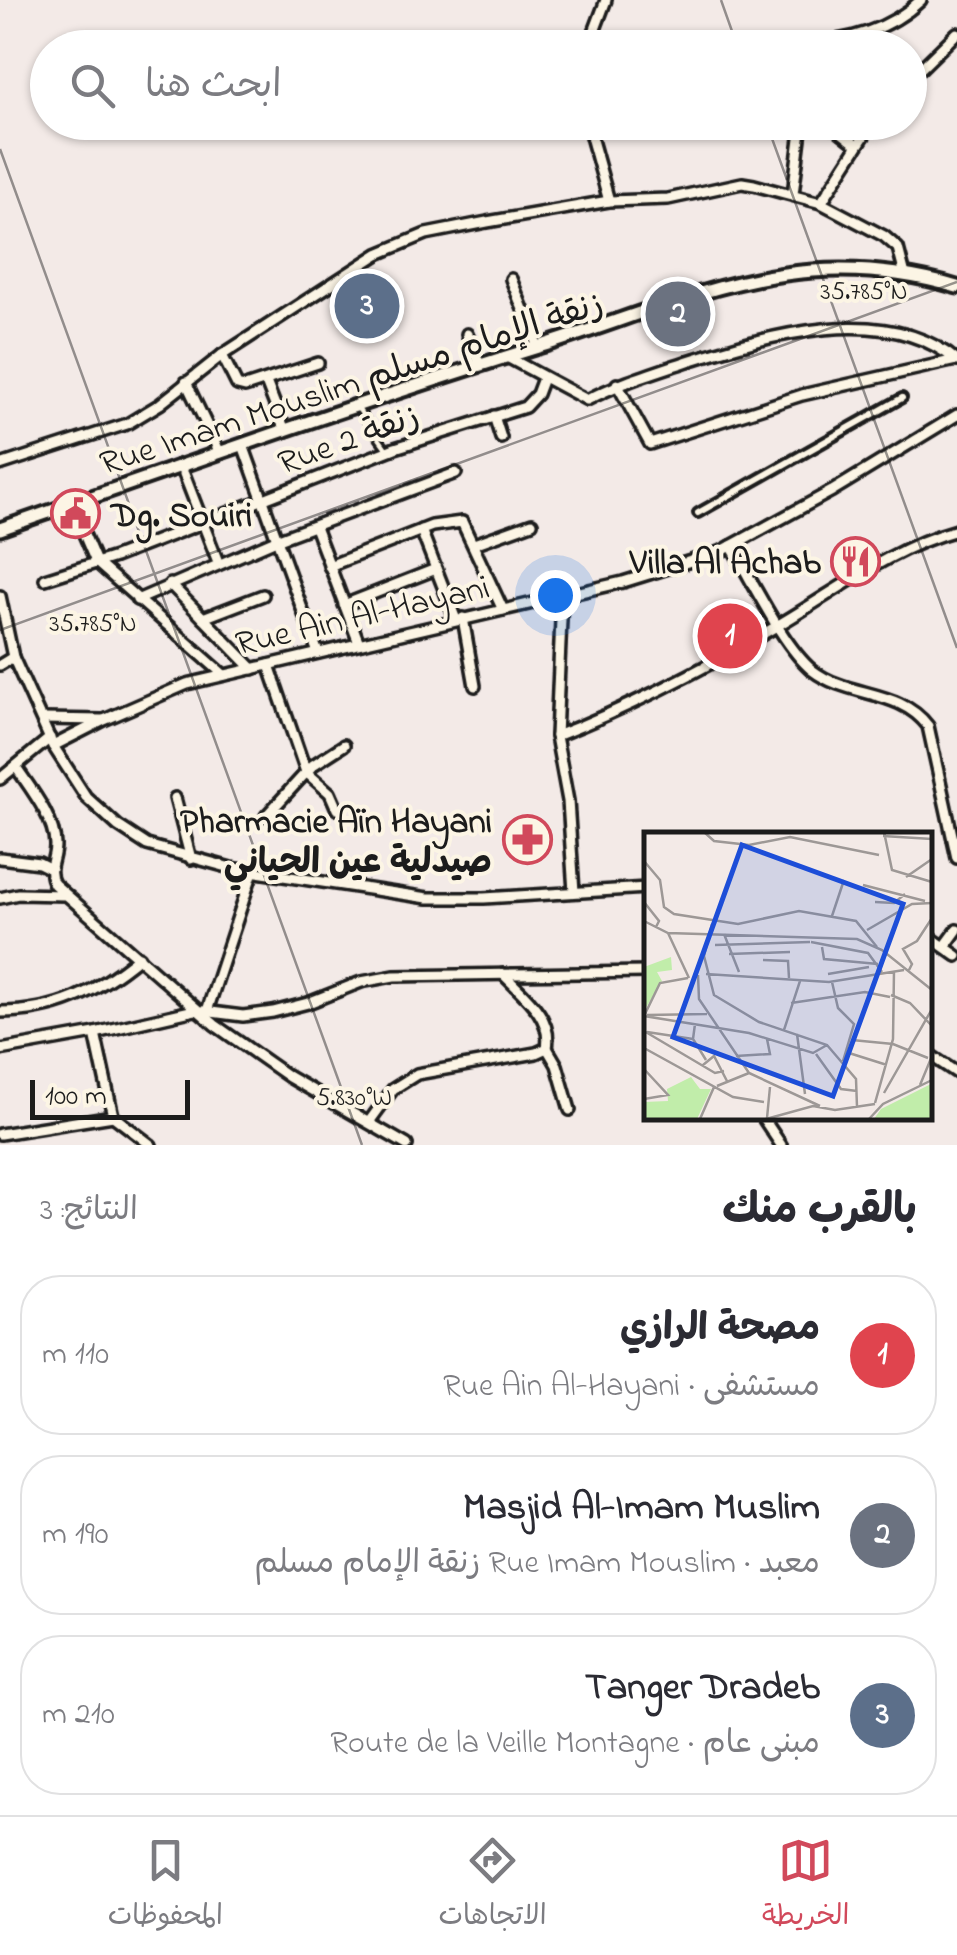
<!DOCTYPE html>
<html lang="ar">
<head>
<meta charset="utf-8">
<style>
	body { margin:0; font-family:"Indie Flower","Playpen Sans Arabic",sans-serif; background:#f2f2f3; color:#2b2b33; direction:rtl }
	.scale { position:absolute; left:30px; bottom:25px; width:160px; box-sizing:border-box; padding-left:10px; border:5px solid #1c1c1c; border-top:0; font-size:28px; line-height:35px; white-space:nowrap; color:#1c1c1c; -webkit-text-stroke:8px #fcf5e5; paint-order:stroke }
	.you { position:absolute; left:555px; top:595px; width:35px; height:35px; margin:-25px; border:8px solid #fff; border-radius:50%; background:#1a73e8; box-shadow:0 0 0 15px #1a73e833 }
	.badge { display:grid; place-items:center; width:65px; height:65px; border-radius:50%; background:#d1495b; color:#fff; font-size:32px; font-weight:700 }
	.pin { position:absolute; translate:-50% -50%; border:5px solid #fff; box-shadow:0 2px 10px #0006 }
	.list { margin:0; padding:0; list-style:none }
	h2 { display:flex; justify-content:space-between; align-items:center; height:130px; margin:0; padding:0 40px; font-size:42px }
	h2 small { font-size:32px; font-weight:400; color:#7c7c81 }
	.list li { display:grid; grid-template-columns:65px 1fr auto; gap:30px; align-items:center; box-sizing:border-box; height:160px; margin:0 20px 20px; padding:0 20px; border:2px solid #e1e1e2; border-radius:40px }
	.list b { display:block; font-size:38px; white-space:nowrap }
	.list p { margin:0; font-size:32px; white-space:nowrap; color:#7c7c81 }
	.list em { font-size:32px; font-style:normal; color:#7c7c81 }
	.icon { flex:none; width:55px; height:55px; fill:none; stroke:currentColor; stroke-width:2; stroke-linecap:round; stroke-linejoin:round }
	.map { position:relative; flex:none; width:957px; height:1145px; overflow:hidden; direction:ltr }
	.search { position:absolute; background:#fff; box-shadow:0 2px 8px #0004; left:30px; right:30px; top:30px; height:110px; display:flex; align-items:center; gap:25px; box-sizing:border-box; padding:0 35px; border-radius:55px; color:#7c7c81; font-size:38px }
	.sheet { height:670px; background:#fff }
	nav { display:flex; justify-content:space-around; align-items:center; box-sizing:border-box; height:140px; border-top:2px solid #e1e1e2; background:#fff; font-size:28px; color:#7c7c81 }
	nav a { display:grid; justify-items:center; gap:5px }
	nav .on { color:#d1495b }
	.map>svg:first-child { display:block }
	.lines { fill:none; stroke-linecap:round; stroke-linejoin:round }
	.service-casing { stroke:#1c1c1c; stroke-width:11 }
	.pedestrian-casing { stroke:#1c1c1c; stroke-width:14 }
	.minor-casing { stroke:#1c1c1c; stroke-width:16 }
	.secondary-casing { stroke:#1c1c1c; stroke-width:19 }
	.service { stroke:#fcf5e5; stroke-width:4 }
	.pedestrian { stroke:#fcf5e5; stroke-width:6 }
	.minor { stroke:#fcf5e5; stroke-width:9 }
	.secondary { stroke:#fcf5e5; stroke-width:11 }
	.ticks { fill:none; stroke:#1c1c1c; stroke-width:2.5; stroke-opacity:0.45 }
	.labels { text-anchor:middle; stroke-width:8; stroke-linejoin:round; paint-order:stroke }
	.street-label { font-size:35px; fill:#1c1c1c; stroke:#fcf5e5 }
	.poi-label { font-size:35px; font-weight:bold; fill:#1c1c1c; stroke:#fcf5e5; text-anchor:end }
	.inset-road { fill:none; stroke:#9d9896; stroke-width:2.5 }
	.view { fill:#1d4ed8; fill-opacity:0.15; stroke:#1d4ed8; stroke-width:5 }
	.inset-edge { fill:none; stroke:#1c1c1c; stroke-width:5 }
	.ticks-label { font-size:25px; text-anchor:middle; fill:#1c1c1c; stroke:#fcf5e5; stroke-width:8; stroke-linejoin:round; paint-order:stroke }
</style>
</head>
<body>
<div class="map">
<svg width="957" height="1145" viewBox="0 0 957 1145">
	<rect width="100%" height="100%" fill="#f3eae7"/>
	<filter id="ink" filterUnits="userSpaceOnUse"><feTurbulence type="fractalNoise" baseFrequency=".01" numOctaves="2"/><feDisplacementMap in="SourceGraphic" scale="20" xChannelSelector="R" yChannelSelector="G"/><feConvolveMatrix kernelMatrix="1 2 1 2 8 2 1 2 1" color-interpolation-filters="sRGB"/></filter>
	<g filter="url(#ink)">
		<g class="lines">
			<defs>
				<polyline id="service" points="359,410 388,451"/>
				<polyline id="pedestrian" points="698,513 902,398"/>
				<g id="minor">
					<path d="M805 43C847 42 890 30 921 0"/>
					<polyline points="588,48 606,0"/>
					<polyline points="910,79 957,33"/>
					<polyline points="587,122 609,201"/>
					<polyline points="828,122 857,145"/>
					<polyline points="793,194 802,122"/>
					<polyline points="821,203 873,122"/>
					<polyline points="511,279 538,347"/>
					<polyline points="467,334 480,365"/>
					<polyline points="222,355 237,385 245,387 318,363"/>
					<path d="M507 357 587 400C619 383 653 373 688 361 767 336 886 300 957 361"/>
					<polyline points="186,382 220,453"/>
					<polyline points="266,382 285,431"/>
					<polyline points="617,384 650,444 802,395 956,360"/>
					<polyline points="494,416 501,438"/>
					<polyline points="243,445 318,653"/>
					<polyline points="0,465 127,424 160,404 222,355 378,254 426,234 487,222 609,201 668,199 742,183 754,185 821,203 884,236 898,248 905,275"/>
					<polyline points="184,474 218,562"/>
					<polyline points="71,504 96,562 224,675"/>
					<polyline points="315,527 359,643"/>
					<polyline points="421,530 456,620"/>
					<polyline points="474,544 532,523"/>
					<path d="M731 546C752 580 783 646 812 670 848 698 899 688 928 726L957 858"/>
					<polyline points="329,566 432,526 462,522 503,610"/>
					<polyline points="45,579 115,557 395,448 525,407 537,394 543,378"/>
					<polyline points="170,584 253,669"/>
					<polyline points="0,596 13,657 53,746 86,797 118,826 147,845 231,868 428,898 484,898 647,888"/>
					<polyline points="562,596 556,736 568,801 574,892"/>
					<polyline points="137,600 276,540 456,473"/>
					<polyline points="344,605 436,569"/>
					<polyline points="203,618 263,595"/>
					<polyline points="463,618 475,686"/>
					<polyline points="0,665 13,657"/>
					<polyline points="269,665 306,772 330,793 337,809"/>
					<polyline points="43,719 102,720"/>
					<path d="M556 736C633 706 704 669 775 627 836 592 888 549 957 530"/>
					<polyline points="53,746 104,720 187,684 623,582 720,552 832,491 957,415"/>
					<path d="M16 767C30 788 55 819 55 845 55 861 46 869 54 884L215 1025 289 1077 407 1145"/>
					<polyline points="0,779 50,738"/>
					<polyline points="175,798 191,859"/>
					<polyline points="266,816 313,765 344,745"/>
					<polyline points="0,858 39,863 49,868"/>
					<polyline points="0,898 18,894 65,895"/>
					<polyline points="930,937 957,956"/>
					<polyline points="946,945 957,930"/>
					<polyline points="207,1011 253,871"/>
					<path d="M0 1012C56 1012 97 992 139 957"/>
					<polyline points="95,1033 113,1116 151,1145"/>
					<polyline points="547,1048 557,1065 570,1110"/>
					<polyline points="0,1050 95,1033 195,1010 243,1016 273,1012 308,1003 361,982 394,976 647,972"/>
					<polyline points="930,1055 957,1073"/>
					<polyline points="763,1118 781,1145"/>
					<path d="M369 1122 393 1089 417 1074 536 1053 547 1048C553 1016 522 994 503 974"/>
					<polyline points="0,1134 113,1116"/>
				</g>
				<path id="secondary" d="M0 529C179 467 357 403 538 347 618 323 703 285 785 274 842 266 902 271 957 287"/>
			</defs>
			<use href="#service" class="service-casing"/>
			<use href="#pedestrian" class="pedestrian-casing"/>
			<use href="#minor" class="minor-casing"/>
			<use href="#secondary" class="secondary-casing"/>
			<use href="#service" class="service"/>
			<use href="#pedestrian" class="pedestrian"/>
			<use href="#minor" class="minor"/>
			<use href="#secondary" class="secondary"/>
		</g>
	</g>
	<path class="ticks" d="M721 0 738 48M766 122 957 648M0 149 362 1145M0 630 957 282"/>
	<defs>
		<symbol id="civic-ring" viewBox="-11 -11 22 22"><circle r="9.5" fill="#fcf5e5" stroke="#d1495b" stroke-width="1.5"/><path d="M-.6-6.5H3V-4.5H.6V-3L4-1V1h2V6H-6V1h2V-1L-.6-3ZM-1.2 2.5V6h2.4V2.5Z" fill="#d1495b"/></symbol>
		<symbol id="restaurant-ring" viewBox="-11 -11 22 22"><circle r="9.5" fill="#fcf5e5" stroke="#d1495b" stroke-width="1.5"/><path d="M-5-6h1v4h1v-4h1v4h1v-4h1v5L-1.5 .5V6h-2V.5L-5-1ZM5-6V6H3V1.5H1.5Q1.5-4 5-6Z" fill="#d1495b"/></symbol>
		<symbol id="pharmacy-ring" viewBox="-11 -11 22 22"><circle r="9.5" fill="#fcf5e5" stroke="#d1495b" stroke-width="1.5"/><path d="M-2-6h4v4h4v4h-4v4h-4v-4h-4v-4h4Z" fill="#d1495b"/></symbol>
	</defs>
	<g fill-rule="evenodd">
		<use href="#civic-ring" x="48" y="486" width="55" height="55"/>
		<use href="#restaurant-ring" x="828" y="534" width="55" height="55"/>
		<use href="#pharmacy-ring" x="500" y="812" width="55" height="55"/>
	</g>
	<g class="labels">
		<g class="street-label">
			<text transform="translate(351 382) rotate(-18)" y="12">Rue Imam Mouslim زنقة الإمام مسلم</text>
			<text transform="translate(348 438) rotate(-20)" y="12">Rue 2 زنقة</text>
			<text transform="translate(362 614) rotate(-13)" y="12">Rue Ain Al-Hayani</text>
		</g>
		<g class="poi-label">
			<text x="111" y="526" text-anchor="start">Dg. Souiri</text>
			<text x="821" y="573">Villa Al Achab</text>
			<text x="492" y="832">Pharmacie Aïn Hayani<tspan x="492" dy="40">صيدلية عين الحياني</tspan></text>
		</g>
	</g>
	<g transform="translate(644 832)">
		<rect width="288" height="288" fill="#f3eae7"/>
		<path d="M27 125 28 138 13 140 18 149 0 179V135ZM47 245 56 257H67L53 287H0V270L24 269 23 257ZM287 252V287H230L237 277Z" fill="#c1edaa"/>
		<path class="inset-road" d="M60 0 70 9 105 13 146 5 235 23M240 0 248 38 288 50M239 4 288 7M0 29 16 48 20 75 30 82 94 92 155 79 212 89 233 115M262 45 288 27M219 53 281 69M0 70 15 89 12 95M231 70 250 71 261 62M188 84 200 48M0 89 24 101 213 107 238 118 288 158M68 92 60 124 70 163 115 190 183 213 212 247 213 275M223 98 268 72 288 71M24 101 45 146M80 102 95 140M167 110 224 121 238 140M71 113 166 110M178 115 180 127 234 132M85 122 146 120M119 128 144 129 145 146M265 138 268 132 259 117 273 109 288 86M62 142 185 150 260 138M184 142 225 135M54 143 55 167 105 241 176 274M44 146 16 151 0 184 105 201 169 221 183 213M188 150 194 176 210 192 199 229M247 163 266 171 288 194M147 171 221 160 246 165M3 183 63 182M51 192 49 207 62 228M140 198 156 149M0 199 71 241 80 239M3 200 49 207M153 202 161 262M208 208 249 212 284 226M0 216 89 265 120 270M205 221 243 233M172 222 197 257 213 259M92 224 126 222 123 207M59 233 70 224 84 251M0 237 24 263 0 267M276 253 288 224M73 254 105 241M240 261 288 177M231 271 249 207 250 139M123 286 126 255M56 287 70 255M122 287 169 274 191 278 231 272M225 287 239 272 288 248"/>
		<path class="view" d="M98 13 259 72 189 264 29 205Z"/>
		<rect width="288" height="288" class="inset-edge"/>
	</g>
	<g class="ticks-label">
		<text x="864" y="299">35.785°N</text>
		<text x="93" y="631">35.785°N</text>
		<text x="354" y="1105">5.830°W</text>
	</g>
</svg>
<div class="scale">100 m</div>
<div class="you"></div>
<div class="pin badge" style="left:730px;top:636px;background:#e0444e">1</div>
<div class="pin badge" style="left:678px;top:314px;background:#6b7280">2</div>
<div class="pin badge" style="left:367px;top:306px;background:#5c6f8a">3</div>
<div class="search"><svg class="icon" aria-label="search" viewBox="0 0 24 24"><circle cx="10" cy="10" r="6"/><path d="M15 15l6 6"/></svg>ابحث هنا</div>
</div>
<section class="sheet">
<h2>بالقرب منك<small>النتائج: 3</small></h2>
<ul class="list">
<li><span class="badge" style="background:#e0444e">1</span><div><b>مصحة الرازي</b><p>مستشفى · Rue Ain Al-Hayani</p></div><em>110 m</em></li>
<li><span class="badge" style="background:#6b7280">2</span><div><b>Masjid Al-Imam Muslim</b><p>معبد · Rue Imam Mouslim زنقة الإمام مسلم</p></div><em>190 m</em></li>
<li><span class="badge" style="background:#5c6f8a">3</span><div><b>Tanger Dradeb</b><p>مبنى عام · Route de la Veille Montagne</p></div><em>210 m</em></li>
</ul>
</section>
<nav>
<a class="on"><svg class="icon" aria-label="map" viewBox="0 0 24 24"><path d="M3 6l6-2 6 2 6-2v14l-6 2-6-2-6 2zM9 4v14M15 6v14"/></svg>الخريطة</a>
<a><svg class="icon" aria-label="directions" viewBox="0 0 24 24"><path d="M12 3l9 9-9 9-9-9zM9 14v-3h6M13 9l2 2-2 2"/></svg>الاتجاهات</a>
<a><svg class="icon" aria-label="saved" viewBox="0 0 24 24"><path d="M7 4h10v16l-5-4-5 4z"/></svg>المحفوظات</a>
</nav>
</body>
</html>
